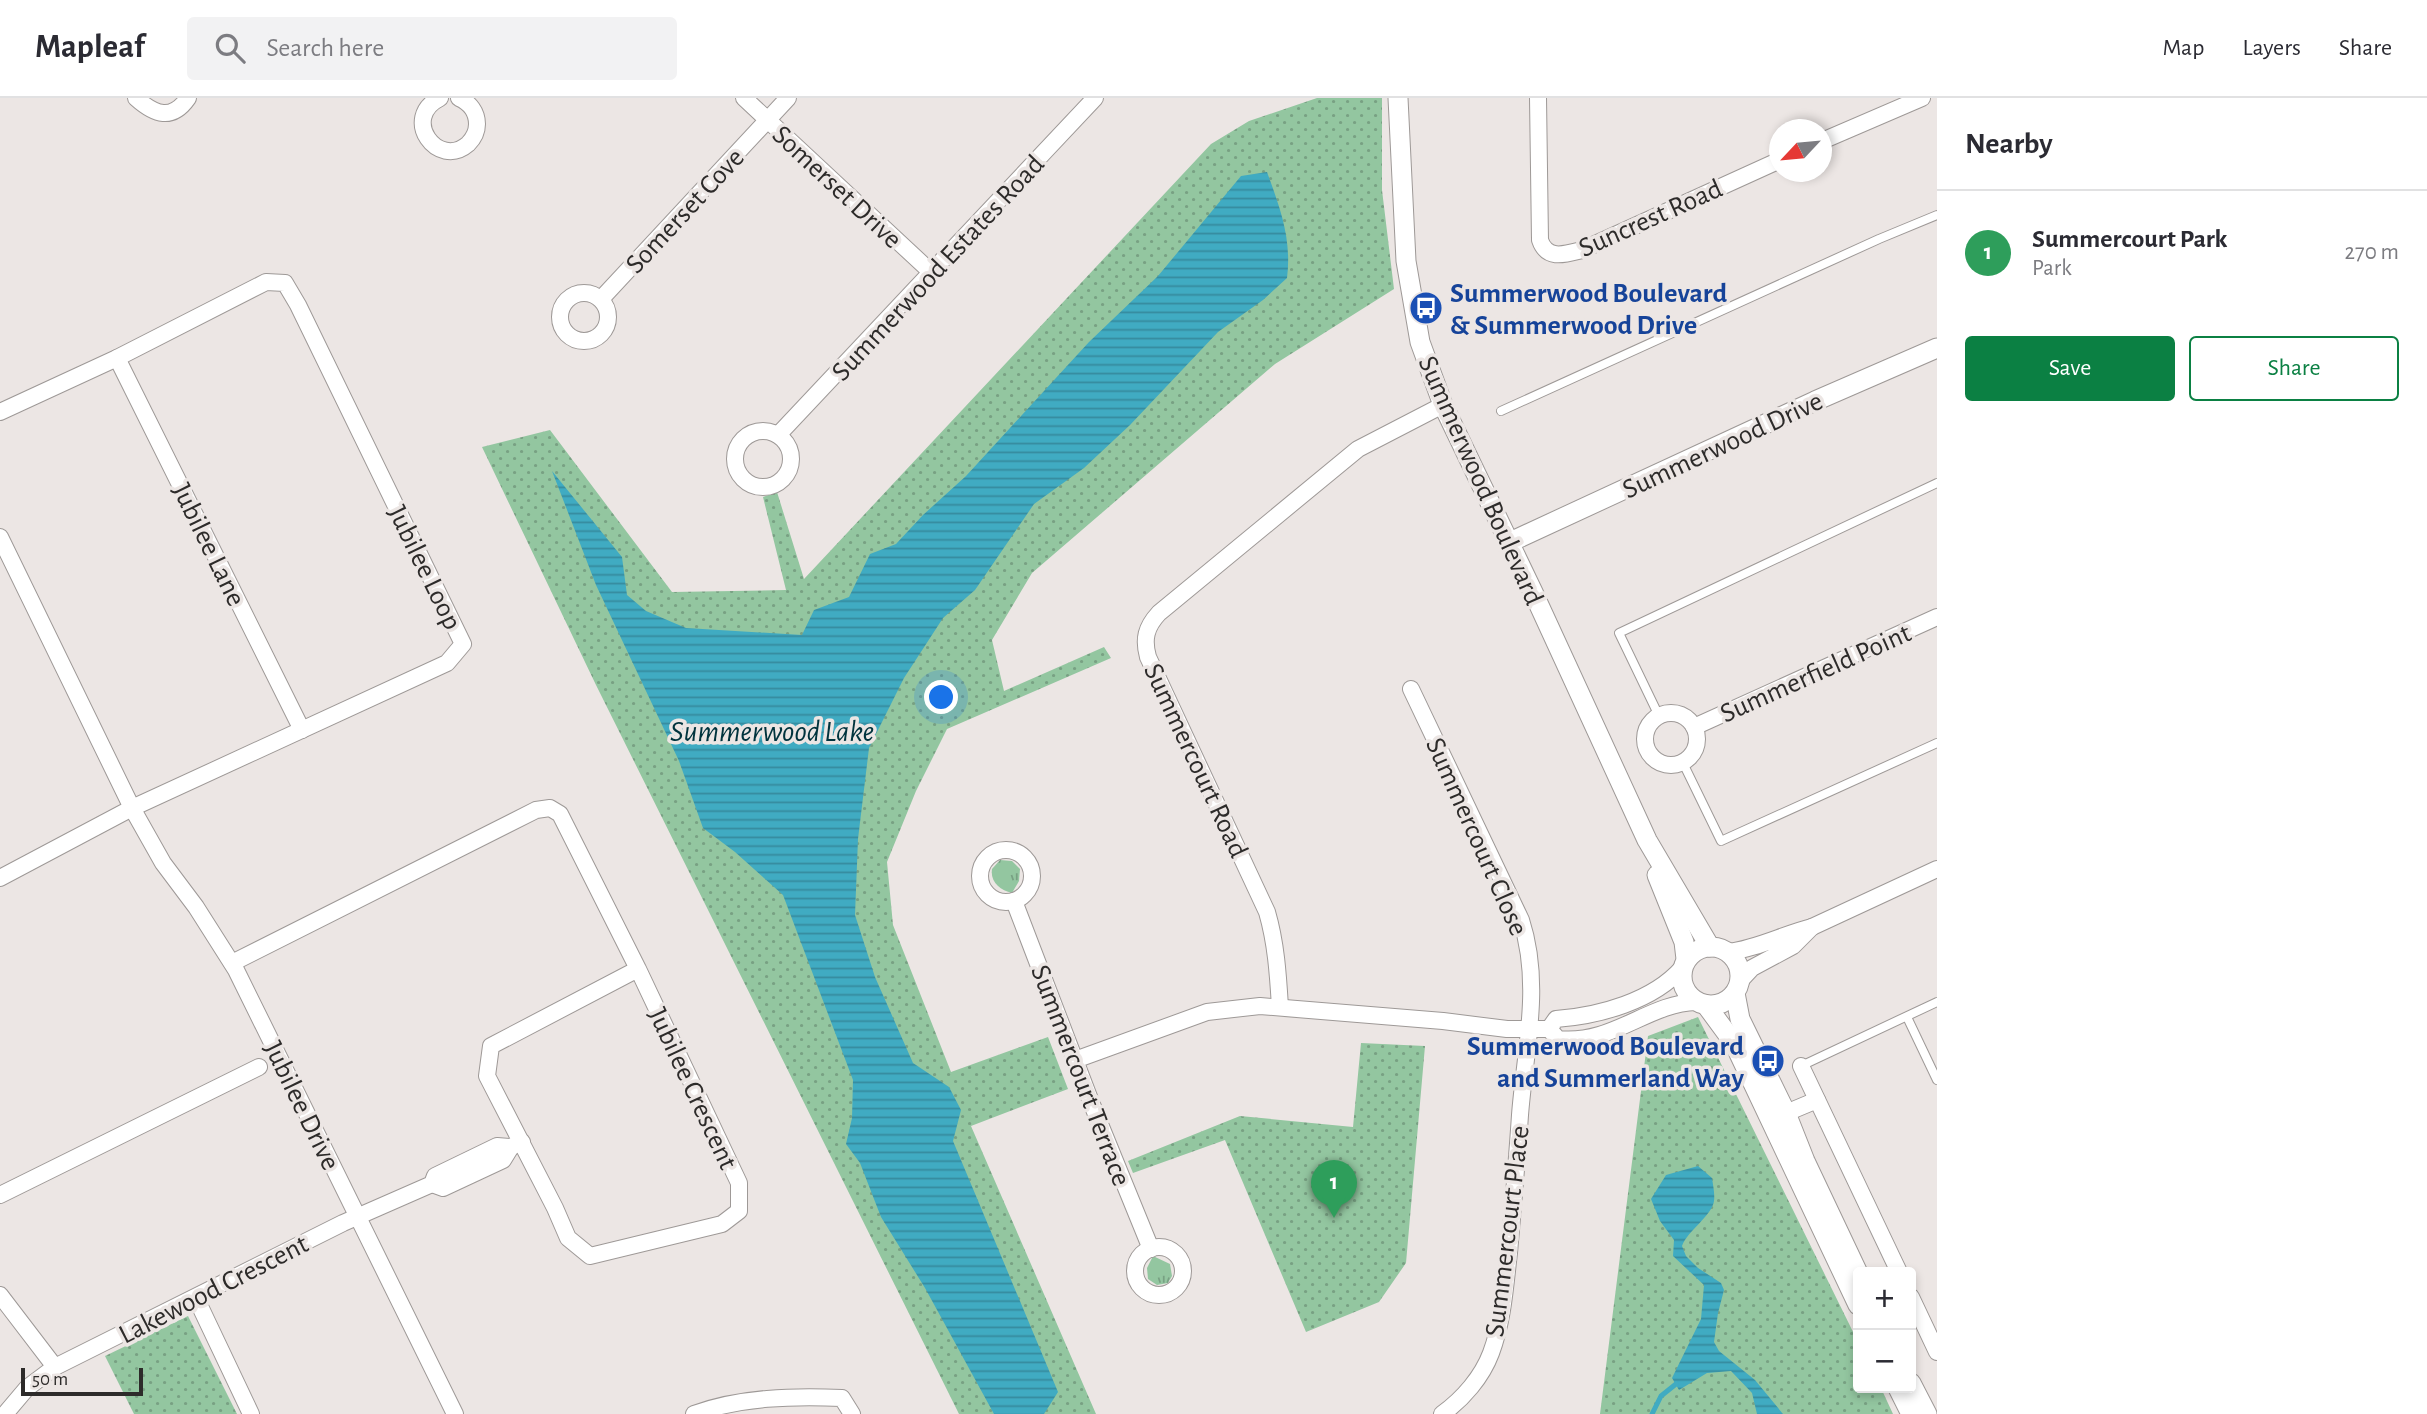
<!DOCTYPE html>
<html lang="en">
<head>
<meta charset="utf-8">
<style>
	body { margin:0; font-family:"Alegreya Sans",sans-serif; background:#f2f2f3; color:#2b2b33 }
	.controls { position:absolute; right:21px; bottom:21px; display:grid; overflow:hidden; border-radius:7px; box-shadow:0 4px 10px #0003 }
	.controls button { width:63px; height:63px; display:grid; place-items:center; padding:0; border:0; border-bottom:2px solid #e1e1e2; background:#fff; color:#2b2b33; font:35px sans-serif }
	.compass { position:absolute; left:1769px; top:21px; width:63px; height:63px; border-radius:50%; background:#fff; box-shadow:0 4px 10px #0003; rotate:244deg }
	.scale { position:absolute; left:21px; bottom:18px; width:122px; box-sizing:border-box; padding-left:7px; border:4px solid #2d2b2a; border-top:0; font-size:19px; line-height:24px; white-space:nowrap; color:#2d2b2a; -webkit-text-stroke:5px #ece6e4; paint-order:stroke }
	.you { position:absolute; left:942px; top:600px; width:24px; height:24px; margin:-18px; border:5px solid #fff; border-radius:50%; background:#1a73e8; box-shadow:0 0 0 10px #1a73e833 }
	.badge { display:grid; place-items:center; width:46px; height:46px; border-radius:50%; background:#0b8043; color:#fff; font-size:23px; font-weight:700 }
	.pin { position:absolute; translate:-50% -58px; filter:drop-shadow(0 2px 4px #0008) }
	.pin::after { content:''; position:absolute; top:37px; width:24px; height:21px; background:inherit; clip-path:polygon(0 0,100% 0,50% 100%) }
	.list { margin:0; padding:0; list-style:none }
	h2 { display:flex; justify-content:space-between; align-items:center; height:91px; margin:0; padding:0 28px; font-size:30px }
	h2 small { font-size:23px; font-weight:400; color:#7c7c81 }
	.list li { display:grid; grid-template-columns:46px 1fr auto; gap:21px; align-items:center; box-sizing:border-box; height:126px; padding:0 28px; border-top:2px solid #e1e1e2 }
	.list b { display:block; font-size:26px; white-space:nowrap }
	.list p { margin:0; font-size:23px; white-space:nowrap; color:#7c7c81 }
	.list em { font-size:23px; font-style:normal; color:#7c7c81 }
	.actions { display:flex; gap:14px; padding:21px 28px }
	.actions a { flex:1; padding:16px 0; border:2px solid #0b8043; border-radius:7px; text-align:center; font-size:24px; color:#0b8043 }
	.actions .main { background:#0b8043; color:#fff }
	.icon { flex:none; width:38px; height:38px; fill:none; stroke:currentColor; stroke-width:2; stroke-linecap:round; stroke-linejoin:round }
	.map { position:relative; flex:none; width:1937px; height:1316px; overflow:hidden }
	header { display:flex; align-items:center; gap:42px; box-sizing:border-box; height:98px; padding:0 35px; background:#fff; border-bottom:2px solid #e1e1e2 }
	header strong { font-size:33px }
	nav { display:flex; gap:38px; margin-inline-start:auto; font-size:24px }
	.search { width:490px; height:63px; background:#f2f2f3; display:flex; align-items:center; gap:18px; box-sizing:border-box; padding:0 24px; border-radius:7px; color:#7c7c81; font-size:26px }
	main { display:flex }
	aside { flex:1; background:#fff }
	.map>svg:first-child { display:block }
	.grass { fill:url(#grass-tufts) }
	.park { fill:url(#park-dots) }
	.water { fill:url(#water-rules) }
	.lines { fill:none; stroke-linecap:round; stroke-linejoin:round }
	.stream { stroke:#40abc2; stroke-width:5 }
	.service-casing { stroke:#9e9997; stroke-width:10 }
	.minor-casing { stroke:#9e9997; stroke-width:18 }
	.tertiary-casing { stroke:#9e9997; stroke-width:21 }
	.service { stroke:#fff; stroke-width:8 }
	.minor { stroke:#fff; stroke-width:16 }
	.tertiary { stroke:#fff; stroke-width:19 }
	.labels { text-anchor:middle; stroke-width:7; stroke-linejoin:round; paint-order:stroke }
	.street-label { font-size:28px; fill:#2d2b2a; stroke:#ece6e4 }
	.transit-label { font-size:28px; font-weight:bold; fill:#164399; stroke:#ece6e4; text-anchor:start }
	.water-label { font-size:30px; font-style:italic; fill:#00333d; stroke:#ece6e4 }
</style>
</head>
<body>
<header>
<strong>Mapleaf</strong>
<div class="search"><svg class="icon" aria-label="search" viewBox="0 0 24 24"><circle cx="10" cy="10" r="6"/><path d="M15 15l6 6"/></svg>Search here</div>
<nav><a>Map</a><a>Layers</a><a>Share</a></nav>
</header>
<main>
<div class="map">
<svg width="1937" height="1316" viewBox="0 0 1937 1316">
	<defs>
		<pattern id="grass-tufts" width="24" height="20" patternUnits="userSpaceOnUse" patternTransform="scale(1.75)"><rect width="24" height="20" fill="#93c6a0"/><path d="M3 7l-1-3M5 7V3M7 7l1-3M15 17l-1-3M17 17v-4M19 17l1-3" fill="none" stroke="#78a183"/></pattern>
		<pattern id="park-dots" width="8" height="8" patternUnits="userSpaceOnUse" patternTransform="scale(1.75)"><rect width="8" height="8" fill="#93c6a0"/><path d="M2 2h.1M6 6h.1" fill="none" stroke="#78a183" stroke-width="1.8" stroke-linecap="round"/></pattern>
		<pattern id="water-rules" width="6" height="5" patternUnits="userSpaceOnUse" patternTransform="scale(1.75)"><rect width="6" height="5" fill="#40abc2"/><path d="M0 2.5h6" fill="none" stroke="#368b9e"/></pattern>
	</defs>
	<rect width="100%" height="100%" fill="#ece6e4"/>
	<g class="grass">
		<path d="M1000 762 1012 763 1020 771 1019 783 1012 795C1000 792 990 784 992 771Z"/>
		<polygon points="1153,1158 1170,1166 1172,1178 1168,1185 1157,1187 1148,1181 1147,1170"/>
	</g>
	<g class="park">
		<polygon points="1317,0 1382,0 1382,92 1394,191 1275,266 1032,475 992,542 1004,593 1104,549 1111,560 947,631 916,693 887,764 893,827 951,974 1048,939 1068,991 971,1028 1096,1316 959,1316 596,587 482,349 550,332 672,494 786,492 763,399 777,394 804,481 1211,46 1249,23"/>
		<polygon points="1698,919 1858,1244 1858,1290 1881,1290 1893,1316 1600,1316 1648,938"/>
		<polygon points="1361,945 1425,948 1406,1165 1379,1204 1306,1234 1225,1042 1133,1075 1128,1063 1240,1018 1353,1029"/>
		<polygon points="188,1218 237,1316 134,1316 105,1258"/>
	</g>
	<g class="water">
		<path d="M1267 74C1280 110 1292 141 1287 180L1263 202 1218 234 1130 327 1084 370 1034 406 975 492 943 520 904 580 869 650 858 741 855 817 875 879 913 965 949 989 961 1012 953 1043 1058 1294 1044 1316H994L925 1190 881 1119 860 1065 846 1046 852 1020 853 982 783 797 735 754 703 730 679 663 596 487 552 373 622 459 627 497 646 513 686 530 802 537 814 512 849 499 870 456 896 446 923 417 966 378 1089 244 1158 178 1241 78Z"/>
		<path d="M1698 1068 1712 1080C1713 1087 1715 1096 1714 1103 1712 1118 1688 1132 1682 1148L1686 1158 1698 1170 1721 1185 1724 1192 1718 1215 1714 1244 1719 1253 1755 1282 1783 1316H1757L1752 1295 1731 1273 1707 1275 1679 1292 1672 1280 1701 1221 1704 1187 1673 1158 1674 1142 1660 1123 1651 1101 1666 1077Z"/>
	</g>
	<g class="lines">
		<polyline class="stream" points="1652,1316 1661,1298 1676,1286"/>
		<defs>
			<g id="service">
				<polyline points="1501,313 1879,141 1937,117"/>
				<polyline points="1659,618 1619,535 1937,385"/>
				<polyline points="1683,665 1721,743 1937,645"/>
				<polyline points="1907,919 1937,982"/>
				<polyline points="1801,968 1937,904"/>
			</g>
			<g id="minor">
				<path d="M136 0C155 17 172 23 188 0"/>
				<path d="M440 0C400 20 438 72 468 46 473 41 477 34 477 26 477 14 470 5 459 0"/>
				<polyline points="744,0 932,175"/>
				<path d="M1538 0 1540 142C1547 163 1566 156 1582 152L1780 62"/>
				<polyline points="1822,43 1922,0"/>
				<circle cx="584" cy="219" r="24"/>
				<polyline points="601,201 788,0"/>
				<polyline points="117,260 302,632"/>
				<polyline points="0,314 117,260 266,184 285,185 298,207 463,546 447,565 132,710 0,780"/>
				<circle cx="763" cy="361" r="28"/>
				<polyline points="778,337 1095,0"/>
				<polyline points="0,439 132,710 163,765 196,809 236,872 455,1316"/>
				<path d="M1411 591 1521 822C1542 886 1525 952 1520 1017 1517 1063 1513 1109 1509 1155 1505 1189 1503 1223 1491 1255 1482 1279 1463 1301 1442 1316"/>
				<circle cx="1671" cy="641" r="26"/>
				<polyline points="1694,629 1937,519"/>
				<circle cx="1006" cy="778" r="26"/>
				<polyline points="1014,803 1091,1004 1151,1151"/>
				<polyline points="1812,829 1937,771"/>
				<path d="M1728 854C1756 851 1784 836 1812 829L1793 848 1752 870 1738 885"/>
				<polyline points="232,865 536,712 550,710 560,716 638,871 739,1085 739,1113 722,1126 590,1158 568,1140 555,1110 487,978 491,948 638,871"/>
				<path d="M1280 909C1278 876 1276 845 1267 814L1148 559C1143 541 1146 529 1159 515L1358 351 1443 307"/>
				<path d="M1549 931 1556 921C1599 918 1653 903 1682 870"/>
				<path d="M1075 962 1207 914 1260 908 1443 923 1507 931H1549L1558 941C1613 947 1648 905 1696 904"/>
				<polyline points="1801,968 1899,1174"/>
				<polyline points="1786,1015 1817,1002"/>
				<polyline points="432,1086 443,1090 503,1062 511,1049"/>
				<polyline points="0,1097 259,969"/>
				<circle cx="1159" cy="1173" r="24"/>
				<polyline points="0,1197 55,1269"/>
				<polyline points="1911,1199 1937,1254"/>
				<polyline points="196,1200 251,1316"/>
				<polyline points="5,1316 27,1290 55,1269 343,1125 432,1086 435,1078 497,1048 511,1049 522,1044"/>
				<path d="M694 1316C740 1299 794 1298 842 1300L852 1316"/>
			</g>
			<g id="tertiary">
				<polyline points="1398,0 1406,163 1420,244 1443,307 1533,494 1647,742 1710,849"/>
				<polyline points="1508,445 1815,303 1937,250"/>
				<polyline points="1657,777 1684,844 1686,861"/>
				<circle cx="1711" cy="878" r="29"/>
				<polyline points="1735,895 1740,921 1786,1015 1805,1063 1858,1175"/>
				<polyline points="1706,907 1734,945 1858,1207"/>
				<polyline points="1911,1285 1927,1316"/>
				<polyline points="1898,1290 1911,1316"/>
			</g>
		</defs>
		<use href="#service" class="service-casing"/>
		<use href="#minor" class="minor-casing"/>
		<use href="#tertiary" class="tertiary-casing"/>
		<use href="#service" class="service"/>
		<use href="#minor" class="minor"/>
		<use href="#tertiary" class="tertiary"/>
	</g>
	<defs>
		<symbol id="bus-disc" viewBox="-11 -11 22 22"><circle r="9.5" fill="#1a4fb4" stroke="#ece6e4"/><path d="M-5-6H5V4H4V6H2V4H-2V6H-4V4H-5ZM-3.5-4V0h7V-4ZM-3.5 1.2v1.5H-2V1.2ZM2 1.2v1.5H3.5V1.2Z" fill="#fff"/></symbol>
	</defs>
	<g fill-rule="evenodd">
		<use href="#bus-disc" x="1407" y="191" width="38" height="38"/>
		<use href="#bus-disc" x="1749" y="944" width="38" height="38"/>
	</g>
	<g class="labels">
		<g class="street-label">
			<text transform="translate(838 88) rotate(43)" y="10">Somerset Drive</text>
			<text transform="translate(684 112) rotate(-47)" y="10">Somerset Cove</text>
			<text transform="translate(1650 119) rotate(-24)" y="10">Suncrest Road</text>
			<text transform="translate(937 169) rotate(-47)" y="10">Summerwood Estates Road</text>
			<text transform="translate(1722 346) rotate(-25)" y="10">Summerwood Drive</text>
			<text transform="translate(1482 382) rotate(66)" y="10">Summerwood Boulevard</text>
			<text transform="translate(210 446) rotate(64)" y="10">Jubilee Lane</text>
			<text transform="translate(426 469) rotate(64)" y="10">Jubilee Loop</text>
			<text transform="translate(1815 574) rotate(-24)" y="10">Summerfield Point</text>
			<text transform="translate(1197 662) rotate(65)" y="10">Summercourt Road</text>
			<text transform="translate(1478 738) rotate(66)" y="10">Summercourt Close</text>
			<text transform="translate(1082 977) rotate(69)" y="10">Summercourt Terrace</text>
			<text transform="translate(694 990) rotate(65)" y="10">Jubilee Crescent</text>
			<text transform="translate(303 1007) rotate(64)" y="10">Jubilee Drive</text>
			<text transform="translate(1506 1133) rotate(-83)" y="10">Summercourt Place</text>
			<text transform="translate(213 1190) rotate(-27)" y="10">Lakewood Crescent</text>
		</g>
		<g class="transit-label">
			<text x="1450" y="204">Summerwood Boulevard<tspan x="1450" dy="32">&amp; Summerwood Drive</tspan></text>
			<text x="1744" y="957" text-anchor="end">Summerwood Boulevard<tspan x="1744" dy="32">and Summerland Way</tspan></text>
		</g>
		<g class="water-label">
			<text x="772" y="643">Summerwood Lake</text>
		</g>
	</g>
</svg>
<div class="controls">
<button>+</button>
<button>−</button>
</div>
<svg class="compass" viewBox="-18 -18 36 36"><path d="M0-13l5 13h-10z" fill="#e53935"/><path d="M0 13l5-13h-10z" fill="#7c7c81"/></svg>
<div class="scale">50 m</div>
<div class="you"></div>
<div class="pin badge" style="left:1334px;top:1120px;background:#2e9e5b">1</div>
</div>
<aside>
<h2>Nearby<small></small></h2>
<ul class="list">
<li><span class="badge" style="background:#2e9e5b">1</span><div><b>Summercourt Park</b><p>Park</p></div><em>270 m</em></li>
</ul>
<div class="actions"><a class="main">Save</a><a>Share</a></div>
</aside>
</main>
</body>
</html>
